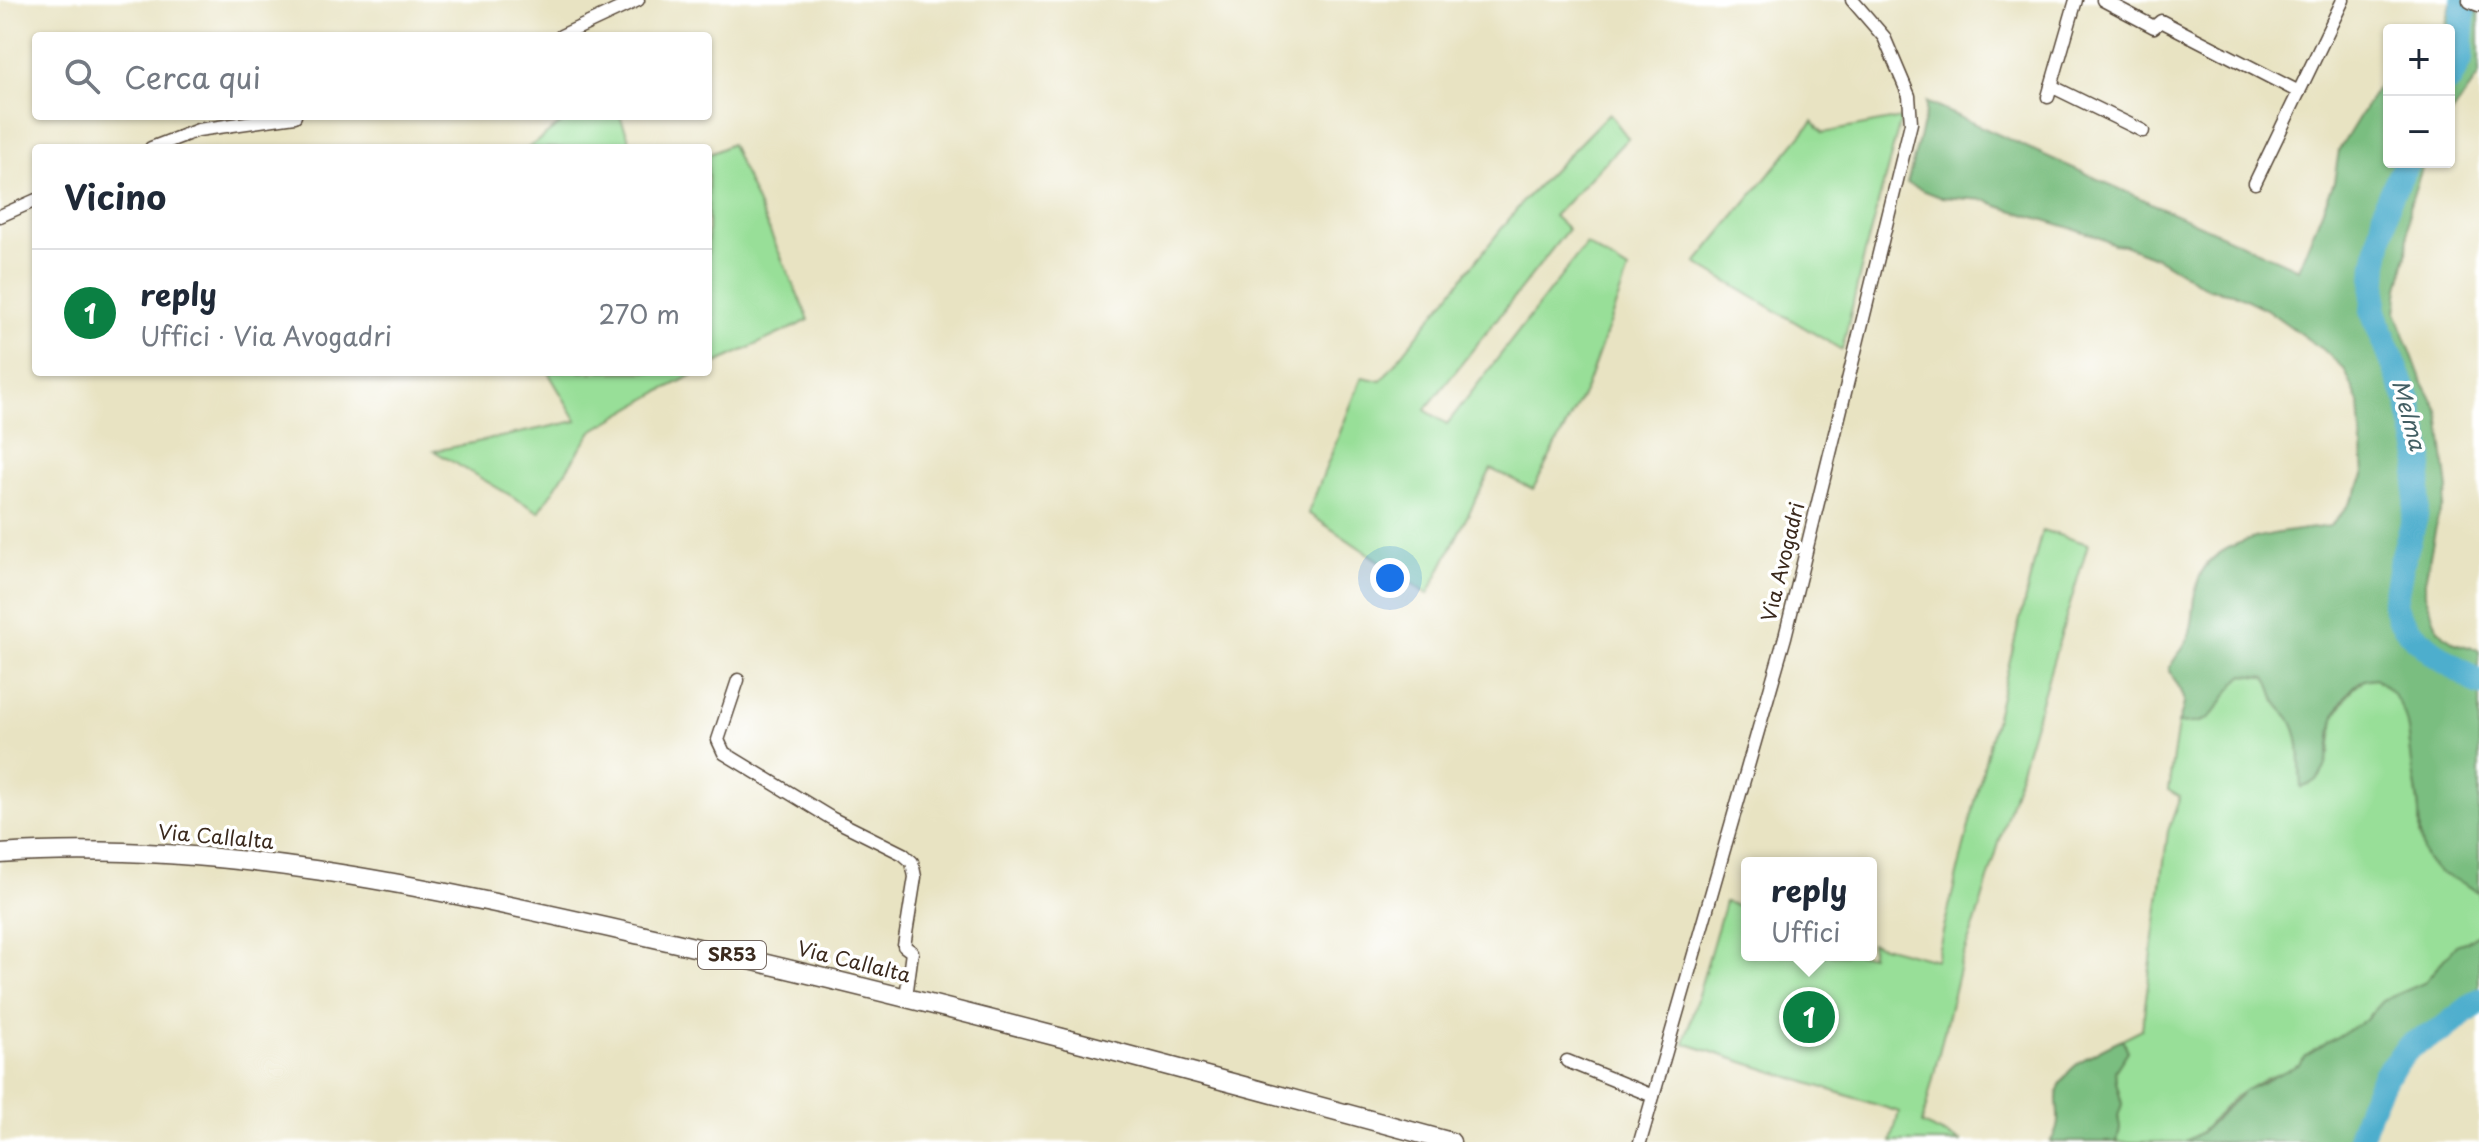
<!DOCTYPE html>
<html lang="it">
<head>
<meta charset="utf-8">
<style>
	body { margin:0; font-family:"Playpen Sans",sans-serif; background:#f6f6f7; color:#1f2937 }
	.controls { position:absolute; right:24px; top:24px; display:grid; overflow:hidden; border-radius:8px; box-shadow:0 2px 6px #0004 }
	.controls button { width:72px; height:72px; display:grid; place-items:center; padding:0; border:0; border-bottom:2px solid #e0e1e3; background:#fff; color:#1f2937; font:40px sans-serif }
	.you { position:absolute; left:1390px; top:578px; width:28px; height:28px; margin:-20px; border:6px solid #fff; border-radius:50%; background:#1a73e8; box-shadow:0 0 0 12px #1a73e833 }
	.badge { display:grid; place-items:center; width:52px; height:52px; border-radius:50%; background:#0b8043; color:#fff; font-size:26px; font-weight:700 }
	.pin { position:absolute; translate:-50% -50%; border:4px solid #fff; box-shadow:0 2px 8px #0006 }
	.popup { position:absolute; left:1741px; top:857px; width:136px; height:104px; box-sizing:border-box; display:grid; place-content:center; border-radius:8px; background:#fff; filter:drop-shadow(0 2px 6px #0005); font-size:26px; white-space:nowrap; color:#747a83 }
	.popup b { font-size:30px; color:#1f2937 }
	.popup::after { content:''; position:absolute; left:50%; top:100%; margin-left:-16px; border:16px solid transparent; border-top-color:#fff }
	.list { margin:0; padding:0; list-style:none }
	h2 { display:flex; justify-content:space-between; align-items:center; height:104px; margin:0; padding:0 32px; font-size:34px }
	h2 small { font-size:26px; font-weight:400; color:#747a83 }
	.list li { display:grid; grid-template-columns:52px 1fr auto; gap:24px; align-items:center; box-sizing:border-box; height:128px; padding:0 32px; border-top:2px solid #e0e1e3 }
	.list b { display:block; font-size:30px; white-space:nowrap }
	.list p { margin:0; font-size:26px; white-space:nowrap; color:#747a83 }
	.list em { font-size:26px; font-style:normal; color:#747a83 }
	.icon { flex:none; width:44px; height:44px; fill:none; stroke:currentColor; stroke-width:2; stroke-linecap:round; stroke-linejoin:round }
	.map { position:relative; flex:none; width:2479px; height:1142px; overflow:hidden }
	.search { position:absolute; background:#fff; box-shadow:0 2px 6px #0004; left:32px; top:32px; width:680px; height:88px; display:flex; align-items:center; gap:20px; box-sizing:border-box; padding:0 28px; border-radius:8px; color:#747a83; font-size:30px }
	.panel { position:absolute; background:#fff; box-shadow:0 2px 6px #0004; left:32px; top:144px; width:680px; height:232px; border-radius:8px }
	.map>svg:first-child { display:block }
	.green { fill:#98df98; stroke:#6a845b; stroke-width:2 }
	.forest { fill:#7abe80; stroke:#5a744f; stroke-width:2 }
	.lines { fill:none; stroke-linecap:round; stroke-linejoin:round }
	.river { stroke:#4eaecd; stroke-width:26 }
	.street-casing { stroke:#554637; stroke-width:15 }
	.secondary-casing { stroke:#554637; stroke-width:19 }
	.primary-casing { stroke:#554637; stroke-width:21 }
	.street { stroke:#fff; stroke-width:12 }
	.secondary { stroke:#fff; stroke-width:16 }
	.primary { stroke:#fff; stroke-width:18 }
	.labels { text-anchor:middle; stroke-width:7; stroke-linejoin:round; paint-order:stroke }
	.shield { fill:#fff; stroke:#766a62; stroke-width:2 }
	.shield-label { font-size:18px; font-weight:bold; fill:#3b2a1e }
	.street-label { font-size:20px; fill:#3b2a1e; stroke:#fff }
	.water-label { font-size:22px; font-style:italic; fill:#435f64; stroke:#fff }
</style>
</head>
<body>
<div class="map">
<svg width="2479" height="1142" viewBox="0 0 2479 1142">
	<rect width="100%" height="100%" fill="#fff"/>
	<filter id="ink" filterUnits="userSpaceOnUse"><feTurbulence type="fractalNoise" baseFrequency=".0125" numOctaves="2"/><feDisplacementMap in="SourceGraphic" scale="16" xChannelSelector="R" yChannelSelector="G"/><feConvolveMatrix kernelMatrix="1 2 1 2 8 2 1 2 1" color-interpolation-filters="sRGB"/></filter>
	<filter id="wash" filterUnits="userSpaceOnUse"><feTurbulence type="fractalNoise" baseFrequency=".006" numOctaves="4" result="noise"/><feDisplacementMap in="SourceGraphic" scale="32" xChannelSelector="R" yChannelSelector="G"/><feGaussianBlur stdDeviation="1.8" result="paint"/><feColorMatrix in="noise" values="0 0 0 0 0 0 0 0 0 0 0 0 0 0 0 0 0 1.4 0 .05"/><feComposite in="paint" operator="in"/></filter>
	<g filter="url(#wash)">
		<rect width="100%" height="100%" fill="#e8e3c2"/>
		<g class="green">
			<polygon points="1609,113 1628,138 1554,216 1568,229 1425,410 1447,424 1586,244 1628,271 1586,388 1533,489 1491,469 1428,594 1308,513 1362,377 1381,381 1525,199"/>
			<polygon points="571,116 620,116 633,148 528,148"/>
			<polygon points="1901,118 1865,252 1842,350 1696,263 1813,121 1823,133"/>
			<polygon points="731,144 809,320 708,367 708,155"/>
			<polygon points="548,372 699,372 659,392 592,431 539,512 434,451 577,421"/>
			<polygon points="2042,530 2088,544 1977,917 1960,965 1922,1124 1962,1142 1891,1142 1899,1112 1684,1043 1725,902 1747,908 1747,955 1871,955 1871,943 1936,960"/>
			<path d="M2244 675 2266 677C2273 686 2273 693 2276 702 2280 709 2285 711 2289 717 2301 733 2300 757 2300 776L2330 754 2334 718 2340 708 2354 687 2364 680 2376 678 2395 695 2406 716 2419 811V835L2435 868 2445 875 2466 883 2479 894V933L2468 941 2456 945 2424 983 2382 1001 2366 1019 2306 1056 2301 1064 2288 1071 2265 1079 2235 1097 2201 1132 2184 1142H2117L2120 1128 2118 1116 2122 1104 2116 1082 2115 1071 2128 1051 2122 1039 2142 1029 2168 831 2180 797 2168 790 2178 724C2186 723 2197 723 2205 720 2217 715 2229 685 2244 675Z"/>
		</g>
		<g class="forest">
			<polygon points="2451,3 2479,13 2479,75 2449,118 2449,30 2445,30"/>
			<path d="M2389 68V162H2424L2409 208 2407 255 2399 288 2396 312 2421 379 2439 412 2448 491 2437 521 2425 581V594L2437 627 2445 636 2455 643 2479 650V894C2464 878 2434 878 2425 856 2419 843 2420 828 2419 814 2419 798 2414 781 2412 765 2408 728 2410 703 2376 678 2372 679 2368 678 2364 680 2352 684 2337 708 2334 719 2327 746 2335 777 2301 788 2299 765 2303 741 2291 720 2287 713 2279 709 2276 700 2272 691 2272 686 2266 677L2244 675C2229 686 2218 714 2205 720 2197 724 2186 723 2178 724 2190 690 2183 699 2169 669 2174 658 2183 649 2188 638 2196 620 2192 597 2199 578 2216 534 2290 532 2330 526 2345 512 2356 495 2364 476L2359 403 2345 370 2327 353 2266 309 2233 293 2209 289 2157 258 2124 245 2113 244 2091 234 1998 206 1987 200 1940 197 1907 184 1926 112V102L2298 269 2334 182 2339 150Z"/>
			<polygon points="2479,933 2479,1006 2445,1032 2422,1043 2396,1068 2385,1082 2371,1112 2365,1142 2184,1142 2202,1132 2244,1091 2300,1064 2306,1056 2366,1019 2382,1001 2424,983 2456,945 2468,941"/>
			<path d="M2122 1039 2128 1051 2115 1071 2116 1082 2122 1104 2118 1116 2120 1128 2117 1142H2050C2061 1127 2058 1117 2057 1100 2056 1068 2099 1050 2122 1039Z"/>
		</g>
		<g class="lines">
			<g class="river">
				<polyline points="2449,80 2460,58 2464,0"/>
				<polyline points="2407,162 2388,200 2376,264 2373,312 2409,402 2421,457 2415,517 2401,565 2394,604 2399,617 2410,632 2435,654 2479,683"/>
				<polyline points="2359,1142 2370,1106 2385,1075 2410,1046 2443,1029 2479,1001"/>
			</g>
		</g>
	</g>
	<g filter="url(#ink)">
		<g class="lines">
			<defs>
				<g id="street">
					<polyline points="2103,0 2154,27 2161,21 2299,92"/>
					<polyline points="561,36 638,0"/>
					<polyline points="2051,86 2143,131"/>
					<polyline points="2048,97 2076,0"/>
					<polyline points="151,148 198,130 295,116"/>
					<polyline points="2255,183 2343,0"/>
					<polyline points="0,216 36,200"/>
					<polyline points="738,680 718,740 724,753 831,818 903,854 912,862 915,877 904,946 912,952 906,997"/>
					<polyline points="1567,1061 1653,1096"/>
					<polyline points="1640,1142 1785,637 1911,123 1909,96 1884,37 1852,0"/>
				</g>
				<polyline id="secondary" points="2471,0 2479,3"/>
				<path id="primary" d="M0 854C217 839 431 888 641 935 913 996 1182 1069 1451 1142"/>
			</defs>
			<use href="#street" class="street-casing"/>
			<use href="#secondary" class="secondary-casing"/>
			<use href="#primary" class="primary-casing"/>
			<use href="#street" class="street"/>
			<use href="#secondary" class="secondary"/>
			<use href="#primary" class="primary"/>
		</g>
	</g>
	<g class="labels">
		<rect class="shield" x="698" y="941" width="68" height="28" rx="6"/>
		<g class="shield-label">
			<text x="732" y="961">SR53</text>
		</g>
		<g class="street-label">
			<text transform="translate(1783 562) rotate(-76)" y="7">Via Avogadri</text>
			<text transform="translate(216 837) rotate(5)" y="7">Via Callalta</text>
			<text transform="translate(854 962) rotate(14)" y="7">Via Callalta</text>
		</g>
		<g class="water-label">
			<text transform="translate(2409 415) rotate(75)" y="8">Melma</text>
		</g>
	</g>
</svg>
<div class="controls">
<button>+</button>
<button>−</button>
</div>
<div class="you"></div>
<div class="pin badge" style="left:1809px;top:1017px">1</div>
<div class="popup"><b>reply</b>Uffici</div>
<div class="search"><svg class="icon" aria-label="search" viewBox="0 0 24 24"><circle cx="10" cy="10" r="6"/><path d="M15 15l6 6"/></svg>Cerca qui</div>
<section class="panel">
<h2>Vicino<small></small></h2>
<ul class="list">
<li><span class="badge">1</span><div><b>reply</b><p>Uffici · Via Avogadri</p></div><em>270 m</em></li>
</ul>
</section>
</div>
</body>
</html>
